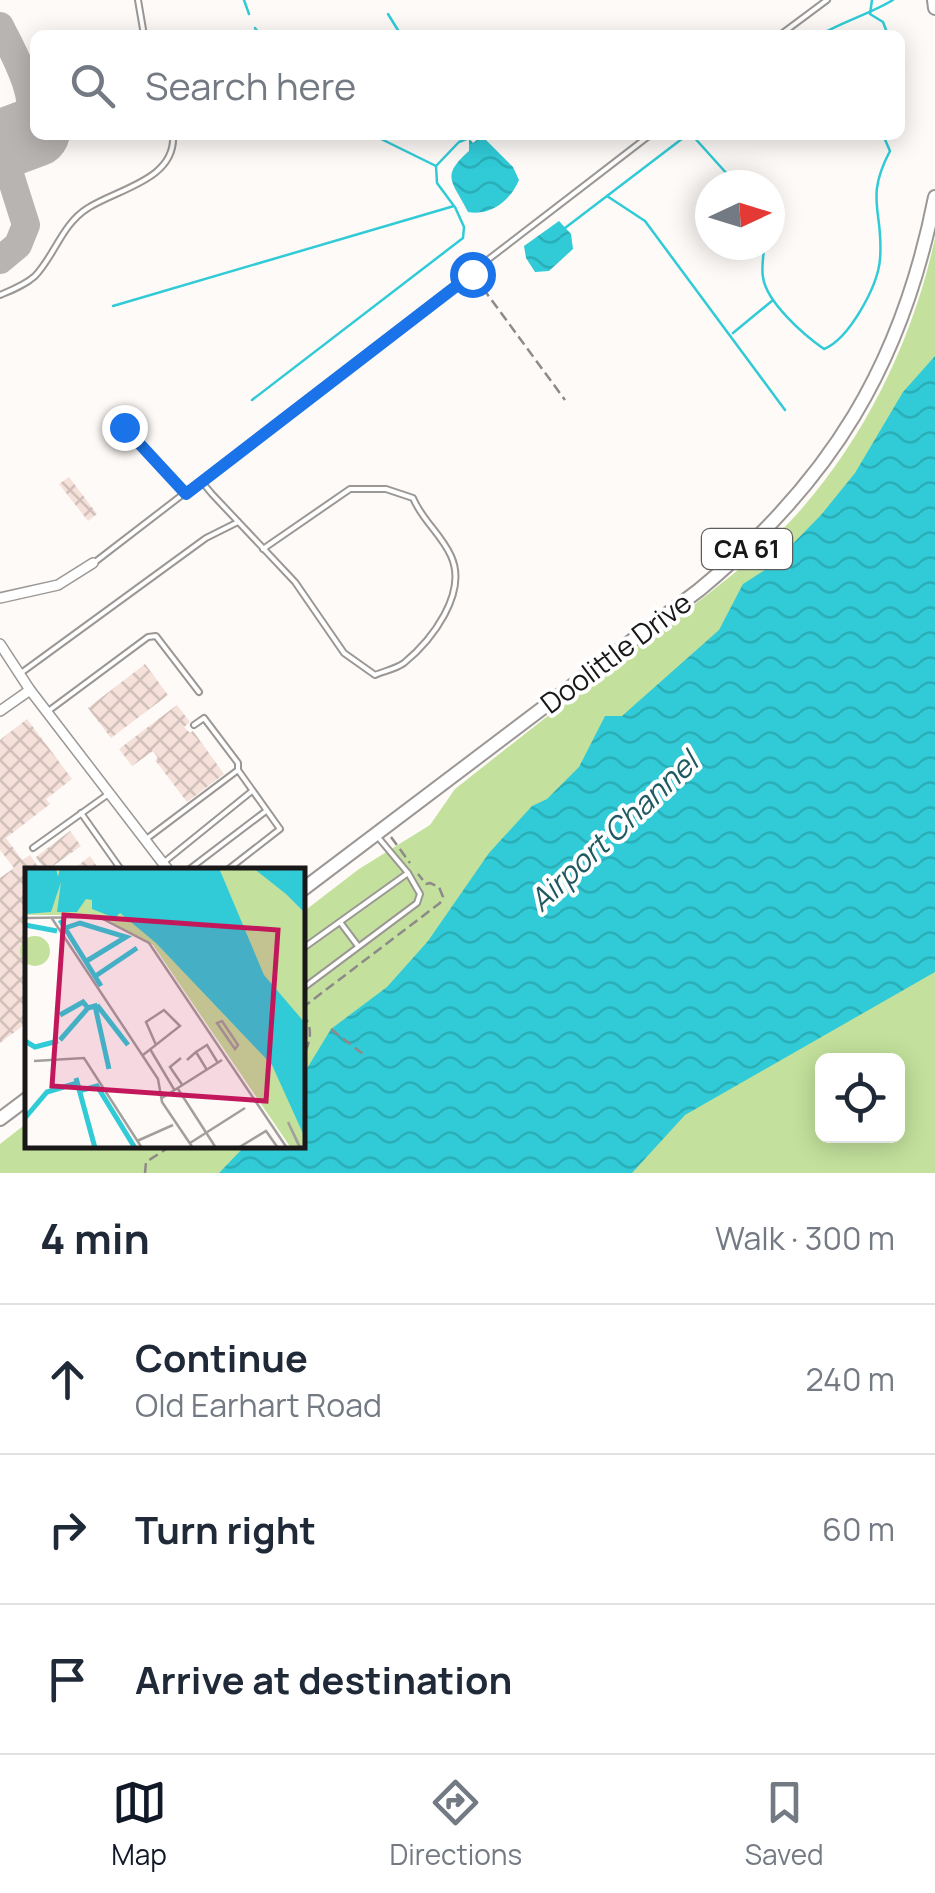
<!DOCTYPE html>
<html lang="en">
<head>
<meta charset="utf-8">
<style>
	body { margin:0; font-family:Manrope,sans-serif; background:#f2f2f3; color:#1f2937 }
	.controls { position:absolute; right:30px; bottom:30px; display:grid; overflow:hidden; border-radius:15px; box-shadow:0 5px 25px #0003 }
	.controls button { width:90px; height:90px; display:grid; place-items:center; padding:0; border:0; border-bottom:2px solid #e0e1e3; background:#fff; color:#1f2937; font:50px sans-serif }
	.compass { position:absolute; left:695px; top:170px; width:90px; height:90px; border-radius:50%; background:#fff; box-shadow:0 5px 25px #0003; rotate:86deg }
	.stop { position:absolute; width:30px; height:30px; margin:-22px; border:8px solid #1a73e8; border-radius:50%; background:#fff }
	.stop.end { background:#1a73e8; border-color:#fff; box-shadow:0 2px 10px #0008 }
	.list { margin:0; padding:0; list-style:none }
	h2 { display:flex; justify-content:space-between; align-items:center; height:130px; margin:0; padding:0 40px; font-size:42px }
	h2 small { font-size:32px; font-weight:400; color:#747a83 }
	.list li { display:grid; grid-template-columns:65px 1fr auto; gap:30px; align-items:center; box-sizing:border-box; height:150px; padding:0 40px; border-top:2px solid #e0e1e3 }
	.list b { display:block; font-size:38px; white-space:nowrap }
	.list p { margin:0; font-size:32px; white-space:nowrap; color:#747a83 }
	.list em { font-size:32px; font-style:normal; color:#747a83 }
	.icon { flex:none; width:55px; height:55px; fill:none; stroke:currentColor; stroke-width:2; stroke-linecap:round; stroke-linejoin:round }
	.map { position:relative; flex:none; width:935px; height:1173px; overflow:hidden }
	.search { position:absolute; background:#fff; box-shadow:0 5px 25px #0003; left:30px; right:30px; top:30px; height:110px; display:flex; align-items:center; gap:25px; box-sizing:border-box; padding:0 35px; border-radius:15px; color:#747a83; font-size:38px }
	.sheet { height:580px; background:#fff }
	nav { display:flex; justify-content:space-around; align-items:center; box-sizing:border-box; height:140px; border-top:2px solid #e0e1e3; background:#fff; font-size:28px; color:#747a83 }
	nav a { display:grid; justify-items:center; gap:5px }
	nav .on { color:#111827 }
	.map>svg:first-child { display:block }
	.park { fill:#c3e19c; fill-rule:evenodd }
	.water { fill:url(#water-waves) }
	.lines { fill:none; stroke-linecap:round; stroke-linejoin:round }
	.stream { stroke:#30cbd7; stroke-width:2.5 }
	.taxiway { stroke:#b8b4b2; stroke-width:28 }
	.runway { stroke:#b8b4b2; stroke-width:70 }
	.building { fill:url(#building-cross-hatch) }
	.service-casing { stroke:#9b9795; stroke-width:8 }
	.minor-casing { stroke:#9b9795; stroke-width:12 }
	.primary-casing { stroke:#9b9795; stroke-width:16 }
	.path { stroke:#8d8a89; stroke-width:2.5; stroke-dasharray:10 5; stroke-linecap:butt }
	.service { stroke:#fff; stroke-width:4 }
	.minor { stroke:#fff; stroke-width:9 }
	.primary { stroke:#fff; stroke-width:12 }
	.route { stroke:#1a73e8; stroke-width:12 }
	.labels { text-anchor:middle; stroke-width:8; stroke-linejoin:round; paint-order:stroke }
	.shield { fill:#fff; stroke:#5e5d5d; stroke-width:2.5 }
	.shield-label { font-size:25px; font-weight:bold; fill:#191717 }
	.street-label { font-size:28px; fill:#191717; stroke:#fff }
	.water-label { font-size:30px; font-style:italic; fill:#1e5a60; stroke:#fff }
	.inset-river { fill:none; stroke:#30cbd7; stroke-width:5 }
	.inset-road { fill:none; stroke:#a29f9d; stroke-width:2.5 }
	.view { fill:#c2185b; fill-opacity:0.15; stroke:#c2185b; stroke-width:5 }
	.inset-edge { fill:none; stroke:#191717; stroke-width:5 }
</style>
</head>
<body>
<div class="map">
<svg width="935" height="1173" viewBox="0 0 935 1173">
	<defs>
		<pattern id="water-waves" width="16" height="10" patternUnits="userSpaceOnUse" patternTransform="scale(2.5)"><rect width="16" height="10" fill="#30cbd7"/><path d="M0 5q4-4 8 0t8 0" fill="none" stroke="#2aaeb8"/></pattern>
		<pattern id="building-cross-hatch" width="8" height="8" patternUnits="userSpaceOnUse" patternTransform="scale(2.5)"><rect width="8" height="8" fill="#f5e0da"/><path d="M0 0l8 8M0 8l8-8" fill="none" stroke="#d1bfba"/></pattern>
	</defs>
	<rect width="100%" height="100%" fill="#fefaf7"/>
	<path class="park" d="M935 238V1173H0V1144L27 1123 28 1146H302L303 912 359 869 430 825 455 789C512 744 570 698 628 654 676 618 727 582 771 541 854 461 911 350 935 238ZM822 1060H898V1136H822Z"/>
	<g class="water">
		<path d="M482 136 513 167 519 180C510 201 491 216 468 212 452 180 440 177 469 151V138L473 143Z"/>
		<polygon points="559,221 571,234 573,249 549,271 535,272 526,258 524,246"/>
		<polygon points="935,356 935,972 685,1115 632,1173 219,1173 245,1146 302,1146 303,1075 331,1029 387,987 428,941 489,853 532,806 547,799 579,767 605,716 622,716 719,630 743,584 771,566 821,515 855,473 903,392"/>
	</g>
	<g class="lines">
		<g class="stream">
			<polyline points="244,0 249,14"/>
			<polyline points="872,0 870,14 883,22 888,35"/>
			<polyline points="388,14 401,35"/>
			<polyline points="255,28 260,35"/>
			<path d="M820 35C844 21 870 14 893 0"/>
			<polyline points="373,135 436,166 459,142 469,138 467,135"/>
			<polyline points="692,135 737,185"/>
			<polyline points="607,196 645,221 785,410"/>
			<polyline points="565,228 687,135"/>
			<path d="M764 245C764 255 761 267 763 277 766 302 804 335 824 349 849 339 878 286 880 259 884 211 864 200 890 151L883 135"/>
			<polyline points="113,306 454,206 437,183 436,166"/>
			<polyline points="733,333 773,300"/>
			<polyline points="252,400 463,238 464,227 455,207"/>
		</g>
		<g class="taxiway">
			<path d="M0 26C14 55 45 105 24 136"/>
			<polyline points="0,157 6,162 26,225 18,245 0,260"/>
		</g>
		<polyline class="runway" points="0,145 35,132"/>
	</g>
	<g class="building">
		<polygon points="69,477 97,514 88,521 59,484"/>
		<polygon points="145,664 168,695 111,738 88,708"/>
		<polygon points="177,705 190,722 184,727 190,733 193,731 224,774 187,802 155,760 158,758 153,751 132,766 119,749"/>
		<polygon points="27,719 72,779 46,799 50,804 6,838 22,860 30,855 41,871 28,871 28,1022 0,1043 0,878 14,868 0,850 0,740"/>
		<polygon points="70,831 81,846 46,871 36,857"/>
		<polygon points="90,856 100,871 71,871"/>
	</g>
	<g class="lines">
		<defs>
			<g id="service">
				<polyline points="138,0 144,35"/>
				<polyline points="780,35 827,0"/>
				<path d="M0 295C12 290 25 285 35 276 55 255 62 224 88 208 117 189 176 180 173 135"/>
				<polyline points="114,435 125,427 186,494"/>
				<path d="M202 482 212 494 295 582 344 653 375 675C384 671 396 669 404 663 432 640 468 593 451 556 441 534 422 520 413 498L386 489H350L263 549"/>
				<polyline points="95,562 650,135"/>
				<polyline points="21,673 206,538 238,522"/>
				<polyline points="47,712 148,637 156,636 199,692"/>
				<polyline points="81,813 122,871"/>
				<polyline points="145,840 238,770 238,763 204,718 194,725"/>
				<polyline points="33,848 107,795"/>
				<polyline points="163,863 252,791"/>
				<polyline points="187,871 266,811"/>
				<polyline points="226,871 280,829 238,770"/>
				<polyline points="340,922 358,946"/>
				<polyline points="302,949 408,873"/>
				<polyline points="302,989 417,903 420,894 408,873 377,836"/>
			</g>
			<g id="minor">
				<polyline points="0,598 58,585 93,563"/>
				<polyline points="0,644 30,690 169,871"/>
				<polyline points="0,711 30,690"/>
			</g>
			<g id="primary">
				<polyline points="934,0 935,8"/>
				<path d="M302 890 699 590C831 481 902 365 935 197"/>
				<polyline points="0,1119 28,1098"/>
			</g>
		</defs>
		<use href="#service" class="service-casing"/>
		<use href="#minor" class="minor-casing"/>
		<use href="#primary" class="primary-casing"/>
		<g class="path">
			<polyline points="474,276 565,400"/>
			<polyline points="391,837 410,863"/>
			<polyline points="302,1008 440,903 443,897 439,887 430,883 426,884 418,874"/>
			<path d="M302 1014C314 1026 311 1043 302 1057"/>
			<polyline points="331,1029 363,1054"/>
			<polyline points="145,1173 146,1162 171,1146"/>
		</g>
		<use href="#service" class="service"/>
		<use href="#minor" class="minor"/>
		<use href="#primary" class="primary"/>
	</g>
	<g class="lines">
		<polyline class="route" points="124,427 186,494 472,274"/>
	</g>
	<g class="labels">
		<rect class="shield" x="702" y="529" width="90" height="40" rx="8"/>
		<g class="shield-label">
			<text x="747" y="558">CA 61</text>
		</g>
		<g class="street-label">
			<text transform="translate(616 653) rotate(-37)" y="10">Doolittle Drive</text>
		</g>
		<g class="water-label">
			<text transform="translate(614 832) rotate(-43)" y="10">Airport Channel</text>
		</g>
	</g>
	<g transform="translate(25 868)">
		<rect width="280" height="280" fill="#fefaf7"/>
		<path d="M0 0H280V280H266L128 77 72 47H0ZM-5 83a15 15 0 1 1 30 0a15 15 0 1 1-30 0Z" fill="#c3e19c"/>
		<path d="M0 0H31L33 9 35 0H194L239 107 280 155V270L247 197 131 75 95 45 90 50 67 41V32L61 31 52 44H32L36 14 26 44 0 46ZM228 0H280V45L261 26Z" fill="#30cbd7"/>
		<path class="inset-river" d="M35 52 76 118M0 57 32 63M37 61 55 55 101 69 60 94M72 107 112 80M72 137 103 177M63 140 70 138 84 201M35 147 58 134 63 140 35 172M0 173 10 179 33 173M51 210 70 280M54 223 72 218 110 280M0 250 22 224 52 215"/>
		<path class="inset-road" d="M26 49 133 211 137 234 168 280M0 50 74 49 124 75 262 280M197 153 213 177 210 181 192 155ZM125 181 150 223M171 184 182 177 193 195M118 187 155 158 139 142 121 154 131 177M156 190 145 199 158 218M162 192 171 184 182 202M9 193 59 190 117 280M153 221 191 280M137 230 197 192M112 273 148 257M165 275 220 240M275 279 263 254 275 280M213 280 241 263 253 280"/>
		<path class="view" d="M39 47 253 62 241 233 27 218Z"/>
		<rect width="280" height="280" class="inset-edge"/>
	</g>
</svg>
<div class="controls">
<button><svg class="icon" aria-label="locate" viewBox="0 0 24 24"><circle cx="12" cy="12" r="6"/><path d="M12 2v4M12 18v4M2 12h4M18 12h4"/></svg></button>
</div>
<svg class="compass" viewBox="-18 -18 36 36"><path d="M0-13l5 13h-10z" fill="#e53935"/><path d="M0 13l5-13h-10z" fill="#747a83"/></svg>
<div class="stop" style="left:472px;top:274px"></div>
<div class="stop end" style="left:124px;top:427px"></div>
<div class="search"><svg class="icon" aria-label="search" viewBox="0 0 24 24"><circle cx="10" cy="10" r="6"/><path d="M15 15l6 6"/></svg>Search here</div>
</div>
<section class="sheet">
<h2>4 min<small>Walk · 300 m</small></h2>
<ul class="list">
<li><svg class="icon" aria-label="ahead" viewBox="0 0 24 24"><path d="M12 20V5M6 11l6-6 6 6"/></svg><div><b>Continue</b><p>Old Earhart Road</p></div><em>240 m</em></li>
<li><svg class="icon" aria-label="right" viewBox="0 0 24 24"><path d="M7 20v-9h11M14 6l5 5-5 5"/></svg><div><b>Turn right</b></div><em>60 m</em></li>
<li><svg class="icon" aria-label="arrive" viewBox="0 0 24 24"><path d="M6 21V4h12l-3 4 3 4H6"/></svg><div><b>Arrive at destination</b></div></li>
</ul>
</section>
<nav>
<a class="on"><svg class="icon" aria-label="map" viewBox="0 0 24 24"><path d="M3 6l6-2 6 2 6-2v14l-6 2-6-2-6 2zM9 4v14M15 6v14"/></svg>Map</a>
<a><svg class="icon" aria-label="directions" viewBox="0 0 24 24"><path d="M12 3l9 9-9 9-9-9zM9 14v-3h6M13 9l2 2-2 2"/></svg>Directions</a>
<a><svg class="icon" aria-label="saved" viewBox="0 0 24 24"><path d="M7 4h10v16l-5-4-5 4z"/></svg>Saved</a>
</nav>
</body>
</html>
